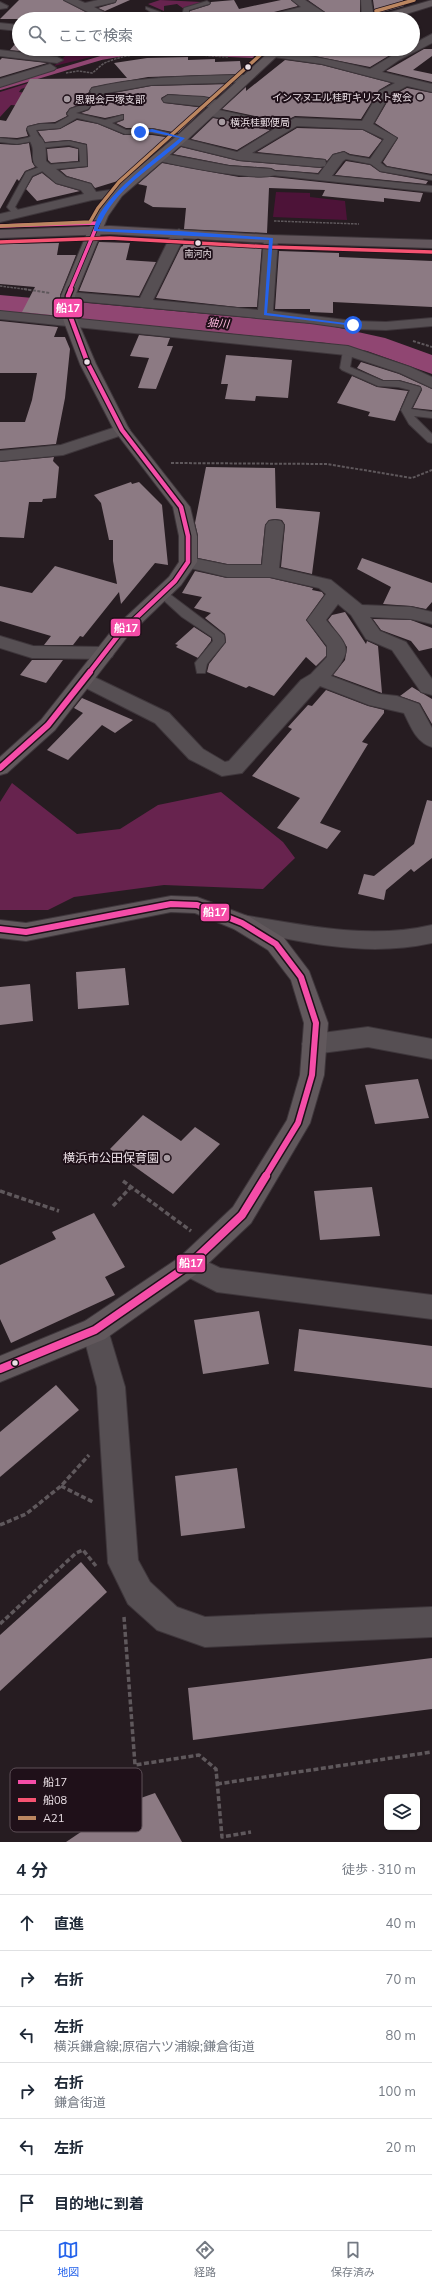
<!DOCTYPE html>
<html lang="ja">
<head>
<meta charset="utf-8">
<style>
	body { margin:0; font-family:Mulish,"Noto Sans JP",sans-serif; background:#f2f2f3; color:#1f2937 }
	.controls { position:absolute; right:12px; bottom:12px; display:grid; overflow:hidden; border-radius:6px; box-shadow:0 1px 3px #0004 }
	.controls button { width:36px; height:36px; display:grid; place-items:center; padding:0; border:0; border-bottom:1px solid #e0e1e3; background:#fff; color:#1f2937; font:20px sans-serif }
	.stop { position:absolute; width:12px; height:12px; margin:-9px; border:3px solid #2563eb; border-radius:50%; background:#fff }
	.stop.end { background:#2563eb; border-color:#fff; box-shadow:0 1px 4px #0008 }
	.list { margin:0; padding:0; list-style:none }
	h2 { display:flex; justify-content:space-between; align-items:center; height:52px; margin:0; padding:0 16px; font-size:17px }
	h2 small { font-size:13px; font-weight:400; color:#747a83 }
	.list li { display:grid; grid-template-columns:26px 1fr auto; gap:12px; align-items:center; box-sizing:border-box; height:56px; padding:0 16px; border-top:1px solid #e0e1e3 }
	.list b { display:block; font-size:15px; white-space:nowrap }
	.list p { margin:0; font-size:13px; white-space:nowrap; color:#747a83 }
	.list em { font-size:13px; font-style:normal; color:#747a83 }
	.icon { flex:none; width:22px; height:22px; fill:none; stroke:currentColor; stroke-width:2; stroke-linecap:round; stroke-linejoin:round }
	.map { position:relative; flex:none; width:432px; height:1842px; overflow:hidden }
	.search { position:absolute; background:#fff; box-shadow:0 1px 3px #0004; left:12px; right:12px; top:12px; height:44px; display:flex; align-items:center; gap:10px; box-sizing:border-box; padding:0 14px; border-radius:22px; color:#747a83; font-size:15px }
	.sheet { height:388px; background:#fff }
	nav { display:flex; justify-content:space-around; align-items:center; box-sizing:border-box; height:56px; border-top:1px solid #e0e1e3; background:#fff; font-size:11px; color:#747a83 }
	nav a { display:grid; justify-items:center; gap:2px }
	nav .on { color:#2563eb }
	.map>svg:first-child { display:block }
	.green { fill:#4d1338 }
	.forest { fill:#67234e }
	.lines { fill:none; stroke-linecap:round; stroke-linejoin:round }
	.stream { stroke:#904672; stroke-width:4 }
	.river { fill:#904672; fill-rule:evenodd }
	.building { fill:#8c7a83 }
	.lane-casing { stroke:#3e363b; stroke-width:2 }
	.street-casing { stroke:#3e363b; stroke-width:2 }
	.secondary-casing { stroke:#3e363b; stroke-width:2 }
	.primary-casing { stroke:#3e363b; stroke-width:2 }
	.path-far2 { stroke:#5f585c; stroke-width:1.5; stroke-dasharray:2.5 1; stroke-linecap:butt }
	.path-far1 { stroke:#5f585c; stroke-width:2; stroke-dasharray:3 1.5; stroke-linecap:butt }
	.path { stroke:#5f585c; stroke-width:3.5; stroke-dasharray:5 2.5; stroke-linecap:butt }
	.lane { fill:#564f53; fill-rule:evenodd }
	.street { fill:#564f53; fill-rule:evenodd }
	.secondary { fill:#61585c; fill-rule:evenodd }
	.primary { fill:#62565c; fill-rule:evenodd }
	.bus-1-far3-casing { stroke:#1f1019; stroke-width:5 }
	.bus-1-far2-casing { stroke:#1f1019; stroke-width:7 }
	.bus-1-far1-casing { stroke:#1f1019; stroke-width:9 }
	.bus-1-casing { stroke:#1f1019; stroke-width:11 }
	.bus-2-casing { stroke:#1f1019; stroke-width:5 }
	.bus-3-casing { stroke:#1f1019; stroke-width:5 }
	.bus-1-far3 { stroke:#f54da8; stroke-width:3.5 }
	.bus-1-far2 { stroke:#f54da8; stroke-width:4.5 }
	.bus-1-far1 { stroke:#f54da8; stroke-width:6 }
	.bus-1 { stroke:#f54da8; stroke-width:8 }
	.bus-2 { stroke:#f65372; stroke-width:3.5 }
	.bus-3 { stroke:#bb8660; stroke-width:3.5 }
	.route { fill:#2563eb }
	.bus-dot { fill:#ebe0e6; stroke:#1f1019; stroke-width:1.5 }
	.poi-dot { fill:#a69ba1; stroke:#1f1019; stroke-width:1.5 }
	.labels { text-anchor:middle; stroke-width:4; stroke-linejoin:round; paint-order:stroke }
	.far-bus-label { font-size:9px; fill:#ebe0e6; stroke:#1f1019 }
	.far-poi-label { font-size:10px; fill:#ebe0e6; stroke:#1f1019; text-anchor:start }
	.far-water-label { font-size:11px; font-style:italic; fill:#fcb9de; stroke:#1f1019 }
	.poi-label { font-size:12px; fill:#ebe0e6; stroke:#1f1019; text-anchor:end }
	.key { fill:#1f1019; stroke:#5c4e56; stroke-width:1 }
	.key-label { font-size:11px; fill:#ebe0e6 }
	.line-badge { stroke:#1f1019; stroke-width:1.5 }
	.badge-label { font-size:11px; text-anchor:middle; font-weight:bold; fill:#fff }
</style>
</head>
<body>
<div class="map">
<svg width="432" height="1842" viewBox="0 0 432 1842">
	<rect width="100%" height="100%" fill="#261c21"/>
	<g class="green">
		<polygon points="73,49 139,49 112,52 54,66"/>
		<polygon points="276,192 310,193 310,197 345,201 347,220 273,217"/>
	</g>
	<g class="forest">
		<polygon points="160,0 202,2 184,9 177,4 164,6 164,11 148,4"/>
		<polygon points="32,82 36,84 21,89 19,92 33,94 26,106 11,105 0,117 0,92"/>
		<polygon points="12,783 77,834 120,829 158,805 221,792 283,842 295,858 263,889 164,885 74,897 48,910 0,910 0,802"/>
	</g>
	<g class="lines">
		<polyline class="stream" points="0,88 101,58 141,51 252,56"/>
		<polygon class="river" points="0,295 326,325 385,338 432,355 432,374 367,351 326,343 0,311"/>
	</g>
	<g class="building">
		<polygon points="19,0 63,0 93,16 88,19 0,19"/>
		<polygon points="117,0 130,0 105,11 98,8 115,3"/>
		<polygon points="234,0 239,9 281,0 291,0 298,6 258,16 200,12 193,15 196,19 190,19 190,11 209,5 211,2"/>
		<polygon points="308,0 360,0 360,18 335,19"/>
		<polygon points="373,0 403,0 404,6 375,14"/>
		<polygon points="308,14 317,19 284,19"/>
		<polygon points="15,44 19,45 19,49 61,51 56,55 10,50"/>
		<polygon points="298,49 400,49 370,67 294,52"/>
		<polygon points="424,49 432,49 432,56 413,70 432,74 432,82 386,71"/>
		<polygon points="188,57 188,60 215,59 215,62 240,61 242,74 148,77 92,87 81,104 70,108 66,113 67,116 55,122 40,123 28,126 26,130 28,136 17,138 0,137 0,120 6,121 30,79 127,78 114,63 147,58"/>
		<polygon points="2,58 47,63 0,77 0,60"/>
		<polygon points="285,60 322,65 391,83 379,90 361,119 295,116 283,122 222,109 246,87 246,91"/>
		<polygon points="232,84 216,98 168,94 161,98 164,103 205,108 178,133 152,128 126,128 116,123 124,120 124,114 105,118 81,113 89,110 98,96 151,86"/>
		<polygon points="407,88 432,93 432,174 387,166 383,162 398,138 375,123 390,97"/>
		<polygon points="213,118 270,130 237,150 191,139"/>
		<polygon points="77,120 98,124 124,135 152,135 172,138 121,180 95,188 91,183 67,176 60,170 88,167 87,144 69,140 45,142 38,131 60,129"/>
		<polygon points="297,128 363,130 382,140 369,157 350,154 344,151 333,154 327,161 325,159 257,152"/>
		<polygon points="29,143 32,162 35,167 25,171 19,181 17,179 0,209 0,144 17,145"/>
		<polygon points="69,147 78,149 78,161 51,163 48,160 47,149"/>
		<polygon points="181,147 239,161 322,168 318,173 275,170 271,168 229,165 173,154"/>
		<polygon points="346,161 370,165 380,172 428,181 426,184 335,175"/>
		<polygon points="162,163 239,177 273,177 423,193 420,202 384,198 384,202 322,196 325,190 269,188 267,233 184,229 186,208 153,207 144,202 147,186 138,184"/>
		<polygon points="42,173 56,184 80,191 37,201 26,189 33,177"/>
		<polygon points="184,240 262,244 257,307 237,307 156,298 181,247 183,246"/>
		<polygon points="99,242 130,243 126,260 156,262 139,296 79,291"/>
		<polygon points="59,243 57,255 76,255 60,295 61,316 22,312 35,287 0,284 0,244"/>
		<polygon points="279,251 339,253 339,257 432,261 432,307 333,302 333,313 310,312 310,309 275,309"/>
		<polygon points="0,321 58,327 54,337 65,337 70,349 65,398 56,444 0,449 0,422 25,422 32,400 37,373 0,373"/>
		<polygon points="139,335 170,338 167,346 173,346 156,389 138,388 149,358 130,356"/>
		<polygon points="226,355 292,360 288,398 256,396 255,401 225,399 228,384 221,384"/>
		<polygon points="361,362 399,374 432,389 432,410 413,408 422,390 420,386 399,380 383,380 357,368"/>
		<polygon points="352,376 377,387 408,391 395,421 368,416 370,412 337,403"/>
		<polygon points="54,457 53,461 59,467 56,498 43,499 42,502 29,502 24,538 0,537 0,462"/>
		<polygon points="206,467 275,468 276,508 320,512 312,574 281,567 285,525 282,520 275,519 269,520 265,525 261,564 227,564 198,558 198,536 195,523"/>
		<polygon points="131,482 132,484 139,482 162,505 168,565 155,563 121,604 119,592 83,637 80,636 73,645 44,645 51,636 0,621 0,586 32,593 55,566 117,584 113,561 113,540 109,540 101,503 94,495"/>
		<polygon points="362,558 432,583 432,602 426,609 411,606 383,604 391,587 357,569"/>
		<polygon points="195,571 227,578 270,578 313,588 312,590 322,592 324,595 306,620 326,647 326,656 316,666 306,657 274,696 249,686 246,688 207,672 209,664 226,642 225,634 205,618 211,613 194,608 202,597 182,593"/>
		<polygon points="345,612 366,644 367,641 378,646 382,693 333,675 345,660 347,647 328,620 332,615"/>
		<polygon points="373,619 411,620 432,628 432,648 419,651 411,641 381,630"/>
		<polygon points="194,627 211,638 211,641 198,658 176,647 178,645 175,644"/>
		<polygon points="32,660 63,660 46,683 20,675"/>
		<polygon points="412,687 432,699 432,724 420,703 400,696"/>
		<polygon points="326,690 368,706 384,710 384,713 362,742 368,744 320,823 341,831 327,849 277,828 300,798 252,776 292,729 288,727 308,705 312,706"/>
		<polygon points="82,698 133,720 115,733 102,725 68,760 47,750 83,713 74,708"/>
		<polygon points="427,800 432,801 432,858 414,872 411,869 386,890 384,900 358,894 364,874 374,876 414,844"/>
		<polygon points="125,968 129,1005 78,1009 76,972"/>
		<polygon points="30,984 33,1021 0,1025 0,987"/>
		<polygon points="418,1079 429,1118 375,1124 365,1085"/>
		<polygon points="143,1115 181,1141 195,1127 220,1144 173,1194 110,1149"/>
		<polygon points="372,1187 380,1236 320,1240 314,1191"/>
		<polygon points="94,1213 125,1267 105,1277 115,1295 11,1343 0,1319 0,1265 56,1239 52,1232"/>
		<polygon points="259,1311 269,1364 203,1374 194,1320"/>
		<polygon points="299,1329 432,1346 432,1388 294,1371"/>
		<polygon points="56,1385 79,1410 0,1477 0,1432"/>
		<polygon points="237,1468 245,1528 181,1536 175,1476"/>
		<polygon points="81,1562 107,1592 0,1691 0,1635"/>
		<polygon points="432,1658 432,1709 193,1740 188,1688"/>
		<polygon points="155,1793 182,1842 66,1842 121,1805"/>
	</g>
	<g class="lines">
		<defs>
			<g id="lane">
				<polygon points="207,1 210,3 209,4 189,10 189,19 181,19 184,8"/>
				<polygon points="146,7 160,12 161,19 153,19 154,14 146,9"/>
				<polygon points="93,89 100,91 88,109 76,113 105,120 123,115 123,119 112,123 126,130 152,129 187,137 183,139 152,133 125,134 98,123 77,118 60,128 36,130 40,138 39,140 17,144 0,142 0,138 17,140 31,137 27,129 28,127 40,124 55,124 69,116 67,114 70,109 82,105"/>
				<polygon points="69,141 86,145 87,166 45,170 32,176 15,207 22,214 15,216 7,207 26,172 45,165 80,162 79,148 69,145 40,148 36,146 37,144"/>
				<polygon points="341,154 377,160 386,167 432,176 432,180 380,171 371,164 341,158"/>
				<polygon points="268,171 293,172 432,186 432,192 271,175 268,175"/>
				<polygon points="348,348 353,351 350,367 383,381 399,381 420,387 421,389 411,409 432,412 432,418 414,416 432,434 432,443 428,442 409,424 401,410 410,390 398,387 378,386 342,370 340,368 343,351"/>
				<polygon points="163,589 224,635 225,642 207,664 205,673 197,673 195,663 213,641 212,637 182,617 159,596 157,593 159,590"/>
			</g>
			<g id="street">
				<polygon points="64,0 78,0 85,3 98,0 116,0 115,2 94,7 117,19 102,19"/>
				<polygon points="292,0 305,0 334,19 320,19 308,12 277,19 199,19 194,16 200,13 253,16 258,18 301,7"/>
				<polygon points="361,0 371,0 374,19 362,19"/>
				<polygon points="0,2 8,6 7,8 0,9"/>
				<polygon points="0,23 19,25 19,31 0,29"/>
				<path d="M432 34V43L399 60 382 72 432 84V92L407 86 389 96 373 124 397 138 379 165 374 166 368 162 384 139 363 129 297 126 252 153 325 160 326 163 325 166 320 167 239 160 174 144 172 141 178 137 237 152 274 129 206 115 204 112 210 108 283 124 295 118 362 121 380 91 395 83 322 64 241 52 235 49C281 49 325 58 370 69L403 49H413V44Z"/>
				<polygon points="0,50 57,57 63,60 57,63 0,56"/>
				<polygon points="50,64 56,68 54,70 0,87 0,79"/>
				<path d="M244 75 250 79 248 82 151 85 96 95 90 91 92 88C142 76 192 76 244 75Z"/>
				<polygon points="168,95 204,97 222,101 224,104 218,108 164,102 162,99"/>
				<path d="M34 134C47 137 46 150 46 161L66 177 91 184 96 192 117 189 124 193 117 197 92 200 0 222V214L84 194 81 190 56 183 35 165C30 156 37 151 28 138Z"/>
				<polygon points="344,152 350,156 343,161 329,180 319,180 317,177 333,155"/>
				<path d="M160 153 229 166 271 169 278 173C269 185 172 164 155 160L154 157Z"/>
				<polygon points="179,229 186,233 153,300 258,310 264,239 271,235 278,239 273,311 353,321 386,322 432,318 432,326 386,330 353,329 310,323 68,300 61,296 68,292 140,298 172,233"/>
				<polygon points="0,311 348,346 410,367 432,377 432,388 400,373 346,355 0,319"/>
				<polygon points="122,425 128,427 130,430 128,433 63,455 0,461 0,451 61,445"/>
				<path d="M275 520 281 521 284 525 279 568 331 580 362 605 411 607 432 612V624L411 619 370 617 380 631 406 642 432 679V695L421 692 392 650 366 639 351 615 338 604 326 620C347 646 355 648 331 676L379 694 397 696 419 704 432 728V747C416 742 411 727 404 713L369 705 320 686 242 773 222 776 189 759 155 723 78 684 75 680 78 676 85 674 92 676 169 713 203 749 225 762 229 761 301 680 311 674 327 657V646L307 620 326 594 319 588 270 577H227L182 566 179 562 182 558 188 557 227 565H262L266 525 269 521Z"/>
				<polygon points="0,636 33,646 105,647 112,649 114,653 112,657 105,659 32,658 0,648"/>
				<path d="M242 915C306 925 368 940 432 925V943C381 954 333 948 283 938 266 936 250 934 234 929L231 923 234 917Z"/>
				<polygon points="368,1027 432,1039 432,1059 368,1047 314,1054 306,1051 302,1044 306,1037 314,1034"/>
				<polygon points="189,1253 220,1268 432,1295 432,1319 217,1292 180,1273 176,1265 180,1257"/>
				<polygon points="95,1317 105,1321 108,1330 125,1387 138,1560 150,1582 177,1607 205,1617 432,1607 432,1637 205,1647 157,1630 128,1604 108,1563 97,1387 82,1330 85,1321"/>
			</g>
			<g id="secondary">
				<polygon points="432,0 432,6 390,19 372,19 374,17"/>
				<polygon points="276,49 292,49 276,57 187,140 122,196 108,216 75,296 75,310 78,322 96,364 129,429 190,507 197,536 197,562 181,585 127,637 55,730 7,773 0,775 0,757 41,720 113,629 169,577 179,562 179,536 173,507 114,430 80,364 64,322 61,310 61,296 94,216 112,190 179,134 268,53"/>
				<polygon points="171,896 197,897 250,917 284,938 309,971 328,1023 324,1075 310,1123 251,1223 198,1273 105,1339 0,1382 0,1356 85,1321 180,1257 233,1207 287,1120 300,1075 304,1023 291,980 268,950 234,929 195,913 171,912 26,941 0,938 0,920 26,923"/>
			</g>
			<polygon id="primary" points="110,226 271,235 432,240 432,248 271,243 110,234 0,238 0,230"/>
		</defs>
		<use href="#lane" class="lane-casing"/>
		<use href="#street" class="street-casing"/>
		<use href="#secondary" class="secondary-casing"/>
		<use href="#primary" class="primary-casing"/>
		<g class="path-far2">
			<path d="M66 73 78 71 92 73C97 70 101 64 107 62 143 47 190 55 228 57"/>
			<polyline points="274,221 359,224"/>
			<polyline points="0,286 31,290"/>
		</g>
		<g class="path-far1">
			<polyline points="24,289 50,293"/>
			<polyline points="413,341 432,347"/>
			<polyline points="171,463 327,464 412,478 432,470"/>
		</g>
		<g class="path">
			<polyline points="123,1181 191,1231"/>
			<polyline points="0,1191 59,1211"/>
			<polyline points="113,1206 131,1187"/>
			<polyline points="61,1486 93,1502"/>
			<polyline points="0,1525 26,1514 61,1486 89,1455"/>
			<polyline points="124,1617 135,1765 199,1755 216,1769 222,1837 251,1832"/>
			<polyline points="0,1624 76,1553 83,1550 96,1566"/>
			<polyline points="217,1784 432,1752"/>
		</g>
		<use href="#lane" class="lane"/>
		<use href="#street" class="street"/>
		<use href="#secondary" class="secondary"/>
		<use href="#primary" class="primary"/>
		<defs>
			<polyline id="bus-1-far3" points="0,226 98,223 70,290"/>
			<polyline id="bus-1-far2" points="71,289 68,296 68,310 88,364 122,430 181,507 188,536 188,562 175,581 120,633 89,673"/>
			<g id="bus-1-far1">
				<polyline points="0,768 48,725 90,672"/>
				<polyline points="0,929 26,932 171,904 197,905 242,923 276,944 301,977 316,1023 312,1075 298,1123 265,1177"/>
			</g>
			<polyline id="bus-1" points="0,1369 95,1330 189,1265 242,1215 266,1176"/>
			<polyline id="bus-2" points="0,242 110,238 271,247 432,252"/>
			<g id="bus-3">
				<polyline points="376,11 414,0"/>
				<polyline points="0,226 90,222 98,208 119,182 267,49"/>
			</g>
		</defs>
		<use href="#bus-1-far3" class="bus-1-far3-casing"/>
		<use href="#bus-1-far2" class="bus-1-far2-casing"/>
		<use href="#bus-1-far1" class="bus-1-far1-casing"/>
		<use href="#bus-1" class="bus-1-casing"/>
		<use href="#bus-2" class="bus-2-casing"/>
		<use href="#bus-3" class="bus-3-casing"/>
		<use href="#bus-1-far3" class="bus-1-far3"/>
		<use href="#bus-1-far2" class="bus-1-far2"/>
		<use href="#bus-1-far1" class="bus-1-far1"/>
		<use href="#bus-1" class="bus-1"/>
		<use href="#bus-2" class="bus-2"/>
		<use href="#bus-3" class="bus-3"/>
	</g>
	<path class="route" d="M152 129 185 138C153 168 115 187 98 229L179 231 273 238 267 313 353 324 355 326 264 315 269 240 94 231C96 200 157 158 180 138L152 132H139Z"/>
	<g class="bus-dot">
		<circle cx="248" cy="67" r="3.5"/>
		<circle cx="198" cy="243" r="3.5"/>
		<circle cx="87" cy="362" r="3.5"/>
		<circle cx="15" cy="1363" r="3.5"/>
	</g>
	<g class="poi-dot">
		<circle cx="420" cy="97" r="4"/>
		<circle cx="67" cy="99" r="4"/>
		<circle cx="222" cy="122" r="4"/>
		<circle cx="167" cy="1158" r="4"/>
	</g>
	<g class="labels">
		<g class="far-bus-label">
			<text x="198" y="257">南河内</text>
		</g>
		<g class="far-poi-label">
			<text x="412" y="101" text-anchor="end">インマヌエル桂町キリスト教会</text>
			<text x="75" y="103">思親会戸塚支部</text>
			<text x="230" y="126">横浜桂郵便局</text>
		</g>
		<g class="far-water-label">
			<text transform="translate(218 323) rotate(5)" y="4">㹨川</text>
		</g>
		<g class="poi-label">
			<text x="159" y="1162">横浜市公田保育園</text>
		</g>
	</g>
	<rect x="10" y="1768" width="132" height="64" rx="6" class="key"/>
	<rect x="18" y="1780" width="18" height="4" fill="#f54da8"/>
	<rect x="18" y="1798" width="18" height="4" fill="#f65372"/>
	<rect x="18" y="1816" width="18" height="4" fill="#bb8660"/>
	<g class="key-label">
		<text x="43" y="1786">船17</text>
		<text x="43" y="1804">船08</text>
		<text x="43" y="1822">A21</text>
	</g>
	<g class="line-badge">
		<rect x="53" y="298" width="30" height="20" rx="4" fill="#f54da8"/>
		<rect x="110" y="618" width="31" height="19" rx="4" fill="#f54da8"/>
		<rect x="200" y="903" width="30" height="19" rx="4" fill="#f54da8"/>
		<rect x="176" y="1254" width="30" height="19" rx="4" fill="#f54da8"/>
	</g>
	<g class="badge-label">
		<text x="68" y="312">船17</text>
		<text x="126" y="632">船17</text>
		<text x="215" y="916">船17</text>
		<text x="191" y="1267">船17</text>
	</g>
</svg>
<div class="controls">
<button><svg class="icon" aria-label="layers" viewBox="0 0 24 24"><path d="M12 4l9 5-9 5-9-5zM3 14l9 5 9-5"/></svg></button>
</div>
<div class="stop" style="left:353px;top:325px"></div>
<div class="stop end" style="left:140px;top:132px"></div>
<div class="search"><svg class="icon" aria-label="search" viewBox="0 0 24 24"><circle cx="10" cy="10" r="6"/><path d="M15 15l6 6"/></svg>ここで検索</div>
</div>
<section class="sheet">
<h2>4 分<small>徒歩 · 310 m</small></h2>
<ul class="list">
<li><svg class="icon" aria-label="ahead" viewBox="0 0 24 24"><path d="M12 20V5M6 11l6-6 6 6"/></svg><div><b>直進</b></div><em>40 m</em></li>
<li><svg class="icon" aria-label="right" viewBox="0 0 24 24"><path d="M7 20v-9h11M14 6l5 5-5 5"/></svg><div><b>右折</b></div><em>70 m</em></li>
<li><svg class="icon" aria-label="left" viewBox="0 0 24 24"><path d="M17 20v-9H6M10 6l-5 5 5 5"/></svg><div><b>左折</b><p>横浜鎌倉線;原宿六ツ浦線;鎌倉街道</p></div><em>80 m</em></li>
<li><svg class="icon" aria-label="right" viewBox="0 0 24 24"><path d="M7 20v-9h11M14 6l5 5-5 5"/></svg><div><b>右折</b><p>鎌倉街道</p></div><em>100 m</em></li>
<li><svg class="icon" aria-label="left" viewBox="0 0 24 24"><path d="M17 20v-9H6M10 6l-5 5 5 5"/></svg><div><b>左折</b></div><em>20 m</em></li>
<li><svg class="icon" aria-label="arrive" viewBox="0 0 24 24"><path d="M6 21V4h12l-3 4 3 4H6"/></svg><div><b>目的地に到着</b></div></li>
</ul>
</section>
<nav>
<a class="on"><svg class="icon" aria-label="map" viewBox="0 0 24 24"><path d="M3 6l6-2 6 2 6-2v14l-6 2-6-2-6 2zM9 4v14M15 6v14"/></svg>地図</a>
<a><svg class="icon" aria-label="directions" viewBox="0 0 24 24"><path d="M12 3l9 9-9 9-9-9zM9 14v-3h6M13 9l2 2-2 2"/></svg>経路</a>
<a><svg class="icon" aria-label="saved" viewBox="0 0 24 24"><path d="M7 4h10v16l-5-4-5 4z"/></svg>保存済み</a>
</nav>
</body>
</html>
